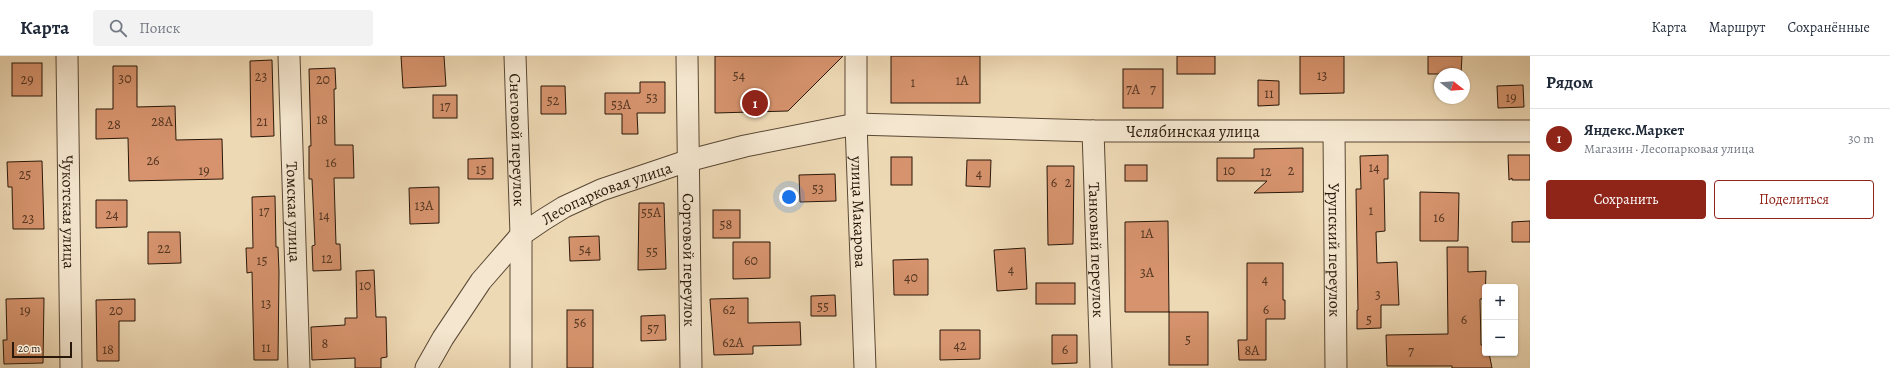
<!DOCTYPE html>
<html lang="ru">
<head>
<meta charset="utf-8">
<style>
	body { margin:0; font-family:Alegreya,serif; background:#f2f2f3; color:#1f2937 }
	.controls { position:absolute; right:12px; bottom:12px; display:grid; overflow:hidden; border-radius:4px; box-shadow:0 1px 3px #0004 }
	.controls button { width:36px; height:36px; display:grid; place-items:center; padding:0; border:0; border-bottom:1px solid #e0e1e3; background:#fff; color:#1f2937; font:20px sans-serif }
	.compass { position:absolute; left:1434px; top:12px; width:36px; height:36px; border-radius:50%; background:#fff; box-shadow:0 1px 3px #0004; rotate:107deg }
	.scale { position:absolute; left:12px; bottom:10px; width:60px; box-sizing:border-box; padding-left:4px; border:2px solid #291709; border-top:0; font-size:11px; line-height:14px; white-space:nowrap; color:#291709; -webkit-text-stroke:3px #f4e6cf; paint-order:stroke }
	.you { position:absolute; left:789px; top:141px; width:14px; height:14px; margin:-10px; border:3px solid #fff; border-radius:50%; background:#1a73e8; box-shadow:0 0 0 6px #1a73e833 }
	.badge { display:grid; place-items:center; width:26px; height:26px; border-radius:50%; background:#8f2418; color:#fff; font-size:13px; font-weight:700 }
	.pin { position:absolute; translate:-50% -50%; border:2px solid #fff; box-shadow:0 1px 4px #0006 }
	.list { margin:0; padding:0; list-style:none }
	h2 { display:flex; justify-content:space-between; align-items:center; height:52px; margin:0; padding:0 16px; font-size:17px }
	h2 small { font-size:13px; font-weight:400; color:#747a83 }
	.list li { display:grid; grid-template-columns:26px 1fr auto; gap:12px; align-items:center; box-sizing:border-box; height:60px; padding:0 16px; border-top:1px solid #e0e1e3 }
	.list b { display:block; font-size:15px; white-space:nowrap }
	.list p { margin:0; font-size:13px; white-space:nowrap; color:#747a83 }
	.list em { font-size:13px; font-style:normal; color:#747a83 }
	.actions { display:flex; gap:8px; padding:12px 16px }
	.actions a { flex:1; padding:9px 0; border:1px solid #8f2418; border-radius:4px; text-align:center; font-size:14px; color:#8f2418 }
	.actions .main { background:#8f2418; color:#fff }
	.icon { flex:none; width:22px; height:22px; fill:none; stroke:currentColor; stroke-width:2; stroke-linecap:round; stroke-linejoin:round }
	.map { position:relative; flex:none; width:1530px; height:312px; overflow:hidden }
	header { display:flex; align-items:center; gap:24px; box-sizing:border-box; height:56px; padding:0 20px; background:#fff; border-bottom:1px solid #e0e1e3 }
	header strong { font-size:19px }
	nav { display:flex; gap:22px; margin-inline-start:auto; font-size:14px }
	.search { width:280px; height:36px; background:#f2f2f3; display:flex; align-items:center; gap:10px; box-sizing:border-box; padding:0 14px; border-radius:4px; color:#747a83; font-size:15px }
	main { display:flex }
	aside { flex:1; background:#fff }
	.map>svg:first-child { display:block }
	.building { fill:#d6936d; stroke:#291709 }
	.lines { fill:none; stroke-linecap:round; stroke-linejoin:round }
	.minor-casing { stroke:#5a4834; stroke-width:23 }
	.minor { stroke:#f4e6cf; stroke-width:21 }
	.labels { text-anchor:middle; stroke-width:3; stroke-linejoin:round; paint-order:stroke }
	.number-label { font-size:14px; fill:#543622 }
	.street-label { font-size:16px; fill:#291709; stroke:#f4e6cf }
</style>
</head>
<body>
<header>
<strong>Карта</strong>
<div class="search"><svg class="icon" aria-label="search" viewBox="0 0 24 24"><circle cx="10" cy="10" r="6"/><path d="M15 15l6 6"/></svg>Поиск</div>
<nav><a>Карта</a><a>Маршрут</a><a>Сохранённые</a></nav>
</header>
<main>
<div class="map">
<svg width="1530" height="312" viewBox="0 0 1530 312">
	<rect width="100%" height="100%" fill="#eed9b5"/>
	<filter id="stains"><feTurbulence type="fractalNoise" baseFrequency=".005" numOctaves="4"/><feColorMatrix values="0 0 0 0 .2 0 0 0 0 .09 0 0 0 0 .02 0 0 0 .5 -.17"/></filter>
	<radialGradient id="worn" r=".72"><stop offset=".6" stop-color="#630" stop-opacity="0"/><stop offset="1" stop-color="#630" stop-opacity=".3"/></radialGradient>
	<g class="building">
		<polygon points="401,0 444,0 446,30 403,32"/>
		<polygon points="715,0 843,0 788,55 715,57"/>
		<rect x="891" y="0" width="89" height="47"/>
		<rect x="1177" y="0" width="38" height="18"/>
		<polygon points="1300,0 1344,0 1344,37 1300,38"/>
		<polygon points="1428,0 1462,0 1461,18 1428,18"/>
		<polygon points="272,4 274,80 251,81 250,5"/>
		<rect x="12" y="7" width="30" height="33"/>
		<polygon points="113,10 137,10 137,51 175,50 176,84 222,83 223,123 129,125 128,82 96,83 96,53 113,53"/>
		<polygon points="335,12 336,33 334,33 335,89 353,89 354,122 334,122 336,188 340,188 341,214 313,215 312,190 315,189 312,123 309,123 309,90 311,90 309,13"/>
		<rect x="1123" y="13" width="40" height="39"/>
		<polygon points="1258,24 1279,25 1279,49 1258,50"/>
		<polygon points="640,26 665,26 665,57 637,57 638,78 622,78 622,58 605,58 605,37 640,37"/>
		<polygon points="1523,29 1524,51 1498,52 1497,30"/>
		<polygon points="541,30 565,30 566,58 541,58"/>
		<rect x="433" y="39" width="24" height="23"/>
		<polygon points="1303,92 1303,136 1254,137 1267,125 1217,125 1217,102 1254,102 1254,93"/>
		<polygon points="1388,99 1388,123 1384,123 1385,175 1376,176 1377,207 1397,206 1399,249 1381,249 1381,272 1357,273 1357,254 1358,254 1356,133 1361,133 1360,100"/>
		<polygon points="1508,99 1530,99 1530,124 1512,124 1512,122 1509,124"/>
		<rect x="891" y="101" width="21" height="28"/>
		<polygon points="493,102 493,123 468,123 468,103"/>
		<polygon points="967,104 991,104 990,131 966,130"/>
		<polygon points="42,105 44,173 13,173 12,131 8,131 7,106"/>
		<rect x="1125" y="109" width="22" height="16"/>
		<polygon points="1047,110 1074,110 1073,188 1048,189"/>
		<polygon points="835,118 836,145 800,146 799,119"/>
		<polygon points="439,131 439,167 410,168 409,132"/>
		<polygon points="1420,136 1459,137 1458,185 1420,185"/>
		<polygon points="275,140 276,191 278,191 279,216 278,304 254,304 252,216 247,217 246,192 253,192 252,141"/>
		<polygon points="96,144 127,144 127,171 96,172"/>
		<polygon points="639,147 664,147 666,213 638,214"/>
		<rect x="713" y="154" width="27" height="28"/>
		<polygon points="1168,165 1169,256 1125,256 1125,166"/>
		<polygon points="1530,165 1530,186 1512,186 1512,166"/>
		<polygon points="148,176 180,176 181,207 148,208"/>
		<polygon points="599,180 600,204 570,205 569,181"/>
		<polygon points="733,186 770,186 770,222 733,223"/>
		<polygon points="1447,191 1468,191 1468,216 1486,215 1485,243 1480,243 1481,289 1485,289 1485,297 1489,297 1492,312 1452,312 1452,310 1387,310 1386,279 1448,278"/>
		<polygon points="1025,192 1027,233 997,235 994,194"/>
		<polygon points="928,203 928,239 894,239 893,204"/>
		<polygon points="1247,207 1283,207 1283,244 1285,244 1285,263 1266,263 1266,304 1239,304 1238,284 1247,284"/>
		<polygon points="374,214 376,261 386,261 387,301 381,302 381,312 355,312 355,302 312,304 311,271 345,269 345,262 357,262 356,215"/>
		<rect x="1036" y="227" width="39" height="21"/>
		<polygon points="835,239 836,260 811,260 811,240"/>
		<polygon points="44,242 43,307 4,308 3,284 7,284 6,243"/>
		<polygon points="748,242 748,267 800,266 801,289 753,290 753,298 714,299 710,243"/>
		<polygon points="135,243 135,265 119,265 119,305 97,305 96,244"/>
		<rect x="567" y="254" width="26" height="58"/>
		<rect x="1169" y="256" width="39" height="53"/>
		<polygon points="665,259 666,284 641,285 641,260"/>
		<polygon points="940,274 980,274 980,303 940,304"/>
		<polygon points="1052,279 1077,279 1077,307 1052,308"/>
	</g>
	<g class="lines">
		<defs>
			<g id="minor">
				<path id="s1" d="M67 0 71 312"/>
				<path id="s2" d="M289 0 299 312"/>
				<path id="s3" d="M515 0 521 179V312"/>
				<path id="s4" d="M687 0 691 312"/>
				<path id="s5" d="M856 0V68L865 312"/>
				<path id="s6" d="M1093 75 1101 312"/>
				<path id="s7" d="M1334 76 1336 312"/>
				<path id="s8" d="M426 312 443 282 481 225 521 179 543 164 564 151 601 134 687 105 745 90 856 68 1093 75H1530"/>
			</g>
		</defs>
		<use href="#minor" class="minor-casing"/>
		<use href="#minor" class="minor"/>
	</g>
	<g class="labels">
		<g class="number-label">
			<text x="739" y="24">54</text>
			<text x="1322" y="24">13</text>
			<text x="261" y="25">23</text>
			<text x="125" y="27">30</text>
			<text x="27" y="28">29</text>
			<text x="323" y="28">20</text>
			<text x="962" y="29">1А</text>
			<text x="913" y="31">1</text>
			<text x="1133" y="38">7А</text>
			<text x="1153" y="38">7</text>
			<text x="1269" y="42">11</text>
			<text x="652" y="46">53</text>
			<text x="1511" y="46">19</text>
			<text x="553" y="49">52</text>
			<text x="621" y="53">53А</text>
			<text x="445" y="55">17</text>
			<text x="322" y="68">18</text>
			<text x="162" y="70">28А</text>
			<text x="262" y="70">21</text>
			<text x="114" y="73">28</text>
			<text x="153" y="109">26</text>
			<text x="331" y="111">16</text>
			<text x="1374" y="116">14</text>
			<text x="481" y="118">15</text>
			<text x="204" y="119">19</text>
			<text x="1229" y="119">10</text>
			<text x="1291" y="119">2</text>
			<text x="1266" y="120">12</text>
			<text x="979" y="122">4</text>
			<text x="25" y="123">25</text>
			<text x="1054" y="131">6</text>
			<text x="1068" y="131">2</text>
			<text x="818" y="137">53</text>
			<text x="424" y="154">13А</text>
			<text x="1371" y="159">1</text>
			<text x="264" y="160">17</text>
			<text x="651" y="161">55А</text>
			<text x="112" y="163">24</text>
			<text x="324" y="164">14</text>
			<text x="1439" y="166">16</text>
			<text x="28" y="167">23</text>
			<text x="726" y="173">58</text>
			<text x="1147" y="182">1А</text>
			<text x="164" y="197">22</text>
			<text x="585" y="198">54</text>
			<text x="652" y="200">55</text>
			<text x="327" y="207">12</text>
			<text x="262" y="209">15</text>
			<text x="751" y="209">60</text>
			<text x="1011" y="218">4</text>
			<text x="1147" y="221">3А</text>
			<text x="911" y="226">40</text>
			<text x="1265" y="228">4</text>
			<text x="365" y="234">10</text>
			<text x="1378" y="243">3</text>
			<text x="266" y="252">13</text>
			<text x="823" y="255">55</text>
			<text x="729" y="258">62</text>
			<text x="1266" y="258">6</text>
			<text x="25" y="259">19</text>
			<text x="116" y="259">20</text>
			<text x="1369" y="268">5</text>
			<text x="1464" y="268">6</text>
			<text x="580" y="271">56</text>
			<text x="653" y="277">57</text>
			<text x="1188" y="288">5</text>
			<text x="733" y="291">62А</text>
			<text x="325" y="292">8</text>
			<text x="960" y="294">42</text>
			<text x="266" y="296">11</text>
			<text x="108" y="298">18</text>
			<text x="1065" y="298">6</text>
			<text x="1252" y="299">8А</text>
			<text x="1411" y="300">7</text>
		</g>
		<g class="street-label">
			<text dy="6" stroke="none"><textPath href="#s8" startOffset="857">Челябинская улица</textPath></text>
			<text dy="6" stroke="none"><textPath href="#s3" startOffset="84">Снеговой переулок</textPath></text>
			<text dy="6" stroke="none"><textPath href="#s8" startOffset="260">Лесопарковая улица</textPath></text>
			<text dy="6" stroke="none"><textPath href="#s1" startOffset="156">Чукотская улица</textPath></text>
			<text dy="6" stroke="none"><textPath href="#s2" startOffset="156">Томская улица</textPath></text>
			<text dy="6" stroke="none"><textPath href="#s5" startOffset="156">улица Макарова</textPath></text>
			<text dy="6" stroke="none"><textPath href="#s6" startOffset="119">Танковый переулок</textPath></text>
			<text dy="6" stroke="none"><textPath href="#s7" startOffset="118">Урупский переулок</textPath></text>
			<text dy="6" stroke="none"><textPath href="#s4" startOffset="204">Сортовой переулок</textPath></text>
		</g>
	</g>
	<rect width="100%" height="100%" filter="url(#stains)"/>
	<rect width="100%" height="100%" fill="url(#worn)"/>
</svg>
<div class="controls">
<button>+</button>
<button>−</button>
</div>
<svg class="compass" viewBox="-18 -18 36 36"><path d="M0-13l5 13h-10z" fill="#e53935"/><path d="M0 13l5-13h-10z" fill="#747a83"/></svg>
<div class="scale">20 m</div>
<div class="you"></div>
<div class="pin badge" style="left:755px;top:47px">1</div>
</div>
<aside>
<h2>Рядом<small></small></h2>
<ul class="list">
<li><span class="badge">1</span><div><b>Яндекс.Маркет</b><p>Магазин · Лесопарковая улица</p></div><em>30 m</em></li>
</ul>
<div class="actions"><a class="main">Сохранить</a><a>Поделиться</a></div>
</aside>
</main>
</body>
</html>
